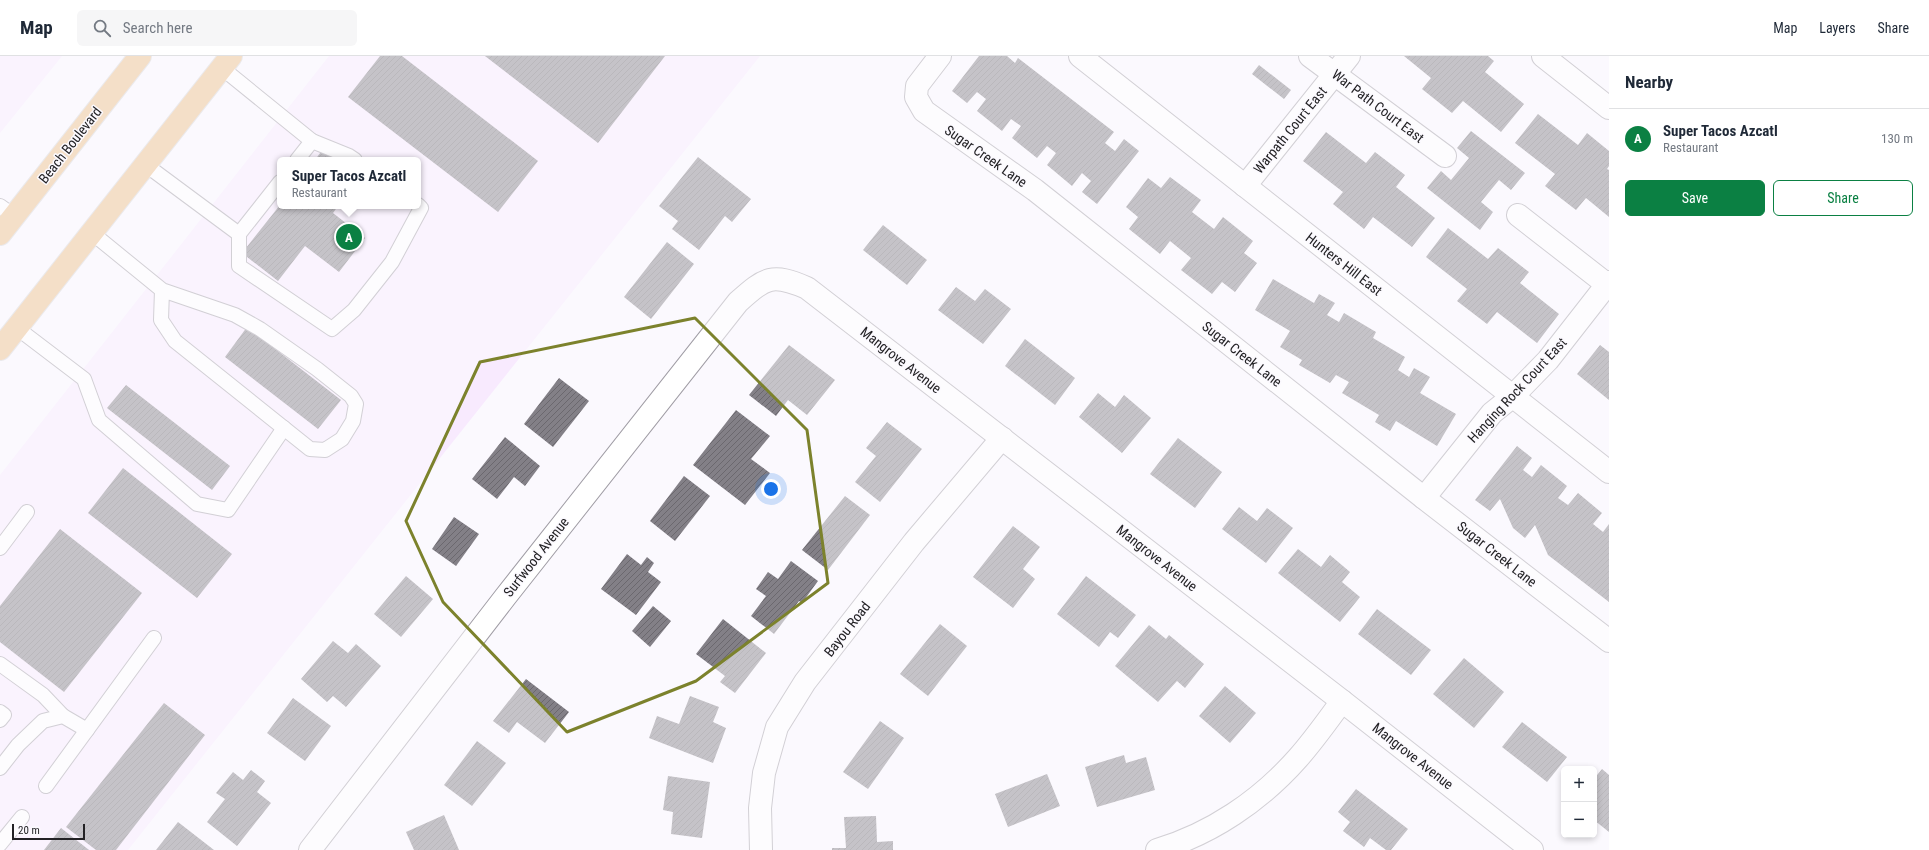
<!DOCTYPE html>
<html lang="en">
<head>
<meta charset="utf-8">
<style>
	body { margin:0; font-family:"Roboto Condensed",sans-serif; background:#f6f6f7; color:#1f2937 }
	.controls { position:absolute; right:12px; bottom:12px; display:grid; overflow:hidden; border-radius:6px; box-shadow:0 2px 6px #0003 }
	.controls button { width:36px; height:36px; display:grid; place-items:center; padding:0; border:0; border-bottom:1px solid #e0e1e3; background:#fff; color:#1f2937; font:20px sans-serif }
	.scale { position:absolute; left:12px; bottom:10px; width:73px; box-sizing:border-box; padding-left:4px; border:2px solid #232225; border-top:0; font-size:11px; line-height:14px; white-space:nowrap; color:#232225; -webkit-text-stroke:3px #fbf9fe; paint-order:stroke }
	.you { position:absolute; left:771px; top:433px; width:14px; height:14px; margin:-10px; border:3px solid #fff; border-radius:50%; background:#1a73e8; box-shadow:0 0 0 6px #1a73e833 }
	.badge { display:grid; place-items:center; width:26px; height:26px; border-radius:50%; background:#0b8043; color:#fff; font-size:13px; font-weight:700 }
	.pin { position:absolute; translate:-50% -50%; border:2px solid #fff; box-shadow:0 1px 4px #0006 }
	.popup { position:absolute; left:277px; top:101px; width:144px; height:52px; box-sizing:border-box; display:grid; place-content:center; border-radius:6px; background:#fff; filter:drop-shadow(0 1px 3px #0005); font-size:13px; white-space:nowrap; color:#747a83 }
	.popup b { font-size:15px; color:#1f2937 }
	.popup::after { content:''; position:absolute; left:50%; top:100%; margin-left:-8px; border:8px solid transparent; border-top-color:#fff }
	.list { margin:0; padding:0; list-style:none }
	h2 { display:flex; justify-content:space-between; align-items:center; height:52px; margin:0; padding:0 16px; font-size:17px }
	h2 small { font-size:13px; font-weight:400; color:#747a83 }
	.list li { display:grid; grid-template-columns:26px 1fr auto; gap:12px; align-items:center; box-sizing:border-box; height:60px; padding:0 16px; border-top:1px solid #e0e1e3 }
	.list b { display:block; font-size:15px; white-space:nowrap }
	.list p { margin:0; font-size:13px; white-space:nowrap; color:#747a83 }
	.list em { font-size:13px; font-style:normal; color:#747a83 }
	.actions { display:flex; gap:8px; padding:12px 16px }
	.actions a { flex:1; padding:9px 0; border:1px solid #0b8043; border-radius:6px; text-align:center; font-size:14px; color:#0b8043 }
	.actions .main { background:#0b8043; color:#fff }
	.icon { flex:none; width:22px; height:22px; fill:none; stroke:currentColor; stroke-width:2; stroke-linecap:round; stroke-linejoin:round }
	.map { position:relative; flex:none; width:1609px; height:794px; overflow:hidden }
	header { display:flex; align-items:center; gap:24px; box-sizing:border-box; height:56px; padding:0 20px; background:#fff; border-bottom:1px solid #e0e1e3 }
	header strong { font-size:19px }
	nav { display:flex; gap:22px; margin-inline-start:auto; font-size:14px }
	.search { width:280px; height:36px; background:#f6f6f7; display:flex; align-items:center; gap:10px; box-sizing:border-box; padding:0 14px; border-radius:6px; color:#747a83; font-size:15px }
	main { display:flex }
	aside { flex:1; background:#fff }
	.map>svg:first-child { display:block }
	.commercial { fill:#f8eafe; fill-rule:evenodd }
	.building { fill:url(#building-hatch) }
	.lines { fill:none; stroke-linecap:round; stroke-linejoin:round }
	.service-casing { stroke:#a09da5; stroke-width:16 }
	.minor-casing { stroke:#a09da5; stroke-width:24 }
	.trunk-casing { stroke:#d7d7d8; stroke-width:24 }
	.service { stroke:#fff; stroke-width:14 }
	.minor { stroke:#fff; stroke-width:22 }
	.trunk { stroke:#ecbe88; stroke-width:22 }
	.marked { fill:none; stroke:#7c822c; stroke-width:3; stroke-linejoin:round }
	.labels { text-anchor:middle; stroke-width:3; stroke-linejoin:round; paint-order:stroke }
	.street-label { font-size:14px; fill:#232225; stroke:#fbf9fe }
</style>
</head>
<body>
<header>
<strong>Map</strong>
<div class="search"><svg class="icon" aria-label="search" viewBox="0 0 24 24"><circle cx="10" cy="10" r="6"/><path d="M15 15l6 6"/></svg>Search here</div>
<nav><a>Map</a><a>Layers</a><a>Share</a></nav>
</header>
<main>
<div class="map">
<svg width="1609" height="794" viewBox="0 0 1609 794">
	<defs>
		<pattern id="building-hatch" width="6" height="6" patternUnits="userSpaceOnUse"><rect width="6" height="6" fill="#838087"/><path d="M-1 1l2-2M0 6l6-6M5 7l2-2" fill="none" stroke="#6b686e"/></pattern>
	</defs>
	<rect width="100%" height="100%" fill="#fbf9fe"/>
	<g class="commercial">
		<polygon points="0,0 62,0 0,77"/>
		<path d="M329 0H760L128 794H0V419ZM280 104H418V150H280Z"/>
	</g>
	<g class="building">
		<polygon points="380,0 402,0 538,105 498,156 348,41"/>
		<polygon points="485,0 665,0 598,87"/>
		<polygon points="979,0 1007,0 1015,7 1018,2 1114,76 1105,87 1115,95 1124,83 1139,95 1097,148 1082,136 1091,125 1082,117 1072,130 1047,109 1056,97 1047,90 1037,102 1012,82 1021,70 1011,63 1002,75 977,55 986,43 977,36 967,47 952,35"/>
		<polygon points="1404,0 1488,0 1494,5 1485,16 1524,48 1501,76 1463,45 1452,57 1422,33 1431,22"/>
		<polygon points="1259,9 1291,34 1284,43 1252,18"/>
		<polygon points="1538,58 1578,89 1587,77 1609,95 1609,110 1607,113 1609,114 1609,161 1586,142 1576,154 1545,130 1555,118 1515,87"/>
		<polygon points="1471,75 1525,117 1511,134 1499,124 1481,146 1493,156 1480,174 1427,132 1441,115 1451,124 1469,102 1457,92"/>
		<polygon points="1326,76 1366,107 1375,96 1405,119 1396,131 1435,162 1412,191 1373,161 1364,173 1333,148 1343,136 1303,105"/>
		<polygon points="323,93 337,104 315,104"/>
		<polygon points="698,101 751,143 732,166 725,160 699,194 672,173 678,165 659,150"/>
		<polygon points="1170,121 1201,144 1192,156 1214,173 1223,161 1253,185 1244,197 1257,207 1235,236 1222,226 1212,238 1181,214 1191,202 1170,185 1160,198 1129,173 1138,161 1126,151 1148,122 1161,132"/>
		<polygon points="280,149 280,150 338,150 333,157 365,182 339,216 305,190 278,225 242,197"/>
		<polygon points="883,169 927,204 907,229 863,194"/>
		<polygon points="1448,172 1488,203 1498,192 1529,216 1520,227 1559,258 1537,287 1497,256 1487,268 1457,245 1467,233 1426,201"/>
		<polygon points="667,186 694,208 651,263 624,241"/>
		<polygon points="1273,223 1314,247 1319,238 1335,247 1327,259 1339,266 1344,257 1376,276 1373,282 1405,301 1398,314 1409,321 1414,312 1430,321 1420,337 1456,358 1437,390 1396,365 1390,375 1375,366 1379,359 1342,337 1349,326 1336,319 1330,327 1299,309 1302,304 1280,291 1290,275 1255,254"/>
		<polygon points="956,231 975,245 985,233 1011,253 983,288 938,254"/>
		<polygon points="247,271 341,344 318,373 225,301"/>
		<polygon points="1025,283 1075,322 1055,349 1005,310"/>
		<polygon points="789,289 835,324 807,359 788,344 776,360 749,339"/>
		<polygon points="1600,289 1609,296 1609,344 1577,318"/>
		<polygon points="559,322 589,345 553,391 524,368"/>
		<polygon points="126,329 230,410 212,434 107,352"/>
		<polygon points="1098,337 1115,351 1124,339 1151,362 1122,397 1079,361"/>
		<polygon points="736,354 770,380 751,403 770,417 745,449 693,409"/>
		<polygon points="887,366 922,393 880,446 855,426 876,400 866,392"/>
		<polygon points="505,381 540,410 525,430 514,421 497,443 472,423"/>
		<polygon points="1178,382 1222,416 1195,452 1150,418"/>
		<polygon points="1517,390 1532,402 1523,414 1532,421 1541,409 1567,430 1558,442 1568,449 1578,437 1602,457 1593,468 1603,476 1609,468 1609,546 1548,499 1535,469 1525,482 1513,472 1500,443 1490,455 1475,444"/>
		<polygon points="123,412 232,498 197,542 88,457"/>
		<polygon points="684,420 710,440 675,485 650,465"/>
		<polygon points="845,440 870,459 828,514 802,494"/>
		<polygon points="1239,451 1257,465 1267,452 1293,472 1266,507 1222,473"/>
		<polygon points="454,461 479,478 456,510 432,493"/>
		<polygon points="1013,470 1040,491 1023,513 1035,523 1013,552 973,521"/>
		<polygon points="60,473 142,537 64,636 0,586 0,550"/>
		<polygon points="1298,493 1321,511 1330,499 1350,516 1342,526 1360,541 1340,566 1278,517"/>
		<polygon points="627,498 641,509 647,501 654,507 648,516 661,526 636,559 601,533"/>
		<polygon points="791,505 818,525 802,547 799,545 774,578 751,560 766,540 756,533 768,516 778,523"/>
		<polygon points="406,520 433,543 401,581 374,558"/>
		<polygon points="1086,520 1136,559 1118,582 1110,576 1099,591 1057,558"/>
		<polygon points="653,550 671,565 650,591 632,575"/>
		<polygon points="1377,553 1431,594 1411,619 1358,578"/>
		<polygon points="723,563 766,597 735,637 720,626 725,620 696,598"/>
		<polygon points="940,568 967,590 928,640 900,618"/>
		<polygon points="1149,569 1166,583 1169,579 1204,608 1185,632 1177,625 1158,646 1115,610"/>
		<polygon points="333,585 348,597 356,588 381,610 346,651 333,640 327,646 301,623"/>
		<polygon points="1464,602 1504,636 1474,672 1433,638"/>
		<polygon points="526,623 569,656 545,687 517,666 509,677 493,665"/>
		<polygon points="1225,630 1256,657 1230,687 1199,660"/>
		<polygon points="690,640 719,651 713,666 726,672 713,707 649,682 657,660 679,668"/>
		<polygon points="293,642 331,670 305,705 267,677"/>
		<polygon points="164,647 205,679 116,794 96,794 66,771"/>
		<polygon points="880,665 904,682 868,733 843,716"/>
		<polygon points="1522,666 1567,701 1547,726 1502,691"/>
		<polygon points="477,685 506,707 472,750 444,729"/>
		<polygon points="1124,699 1126,707 1146,701 1155,734 1097,751 1085,711"/>
		<polygon points="1602,713 1609,719 1609,776 1594,764 1594,723"/>
		<polygon points="251,714 265,725 257,736 271,747 237,790 207,766 225,743 216,737 233,716 243,724"/>
		<polygon points="1047,718 1060,750 1008,771 995,738"/>
		<polygon points="668,720 710,726 702,782 671,778 673,756 663,754"/>
		<polygon points="1356,733 1408,773 1391,794 1386,794 1370,782 1364,791 1343,775 1350,766 1338,756"/>
		<polygon points="444,759 459,794 414,794 406,776"/>
		<polygon points="876,760 877,786 893,785 893,794 832,794 832,792 846,792 844,761"/>
		<polygon points="178,766 214,794 156,794"/>
		<polygon points="61,772 89,794 44,794"/>
	</g>
	<g class="lines">
		<defs>
			<g id="service">
				<polyline points="222,12 312,85 297,104"/>
				<polyline points="312,85 349,100 355,104"/>
				<polyline points="146,109 239,178 280,126"/>
				<polyline points="0,150 14,160"/>
				<polyline points="92,177 162,234 235,259 260,273 317,313 351,340 356,348 353,365 342,383 325,394 310,393 175,285 161,264 162,234"/>
				<polyline points="239,178 239,210 332,273 354,254 392,206 421,152 418,149"/>
				<polyline points="17,272 84,323 99,364 197,448 228,454 284,372"/>
				<polyline points="0,492 27,456"/>
				<polyline points="0,608 43,639 63,660"/>
				<polyline points="0,656 4,659 0,664"/>
				<polyline points="0,712 18,689 43,665 63,660 87,674"/>
				<polyline points="46,730 154,582"/>
				<polyline points="0,788 22,761"/>
			</g>
			<g id="minor">
				<polyline points="940,0 917,30 916,41 924,55 1035,134 1424,442 1609,585"/>
				<polyline points="1080,0 1609,416"/>
				<polyline points="1310,0 1445,100"/>
				<polyline points="1543,0 1609,52"/>
				<polyline points="1245,130 1349,0"/>
				<polyline points="1518,159 1609,230"/>
				<polyline points="1424,442 1492,357 1512,341 1548,304 1609,226"/>
				<path d="M310 794 506 540 738 246C766 221 772 217 807 232L1342 645 1532 794"/>
				<polyline points="761,794 760,752 764,717 777,671 805,626 914,486 1002,382"/>
				<path d="M1157 794C1211 778 1260 745 1298 702 1314 684 1328 664 1342 645"/>
			</g>
			<g id="trunk">
				<polyline points="0,178 140,0"/>
				<polyline points="0,293 231,0"/>
			</g>
		</defs>
		<use href="#service" class="service-casing"/>
		<use href="#minor" class="minor-casing"/>
		<use href="#trunk" class="trunk-casing"/>
		<use href="#service" class="service"/>
		<use href="#minor" class="minor"/>
		<use href="#trunk" class="trunk"/>
	</g>
	<path d="M0 0H1609V794H0ZM695 262 807 374 828 527 696 625 567 676 443 546 406 465 480 306Z" fill="#fbf9fe" fill-opacity=".55" fill-rule="evenodd"/>
	<path class="marked" d="M695 262 807 374 828 527 696 625 567 676 443 546 406 465 480 306Z"/>
	<g class="labels">
		<g class="street-label">
			<text transform="translate(1378 50) rotate(37)" y="5">War Path Court East</text>
			<text transform="translate(1290 74) rotate(-51)" y="5">Warpath Court East</text>
			<text transform="translate(70 89) rotate(-52)" y="5">Beach Boulevard</text>
			<text transform="translate(986 100) rotate(35)" y="5">Sugar Creek Lane</text>
			<text transform="translate(1344 208) rotate(38)" y="5">Hunters Hill East</text>
			<text transform="translate(1242 298) rotate(38)" y="5">Sugar Creek Lane</text>
			<text transform="translate(901 304) rotate(38)" y="5">Mangrove Avenue</text>
			<text transform="translate(1517 334) rotate(-47)" y="5">Hanging Rock Court East</text>
			<text transform="translate(1497 498) rotate(38)" y="5">Sugar Creek Lane</text>
			<text transform="translate(536 501) rotate(-52)" y="5">Surfwood Avenue</text>
			<text transform="translate(1157 502) rotate(38)" y="5">Mangrove Avenue</text>
			<text transform="translate(847 573) rotate(-52)" y="5">Bayou Road</text>
			<text transform="translate(1413 700) rotate(38)" y="5">Mangrove Avenue</text>
		</g>
	</g>
</svg>
<div class="controls">
<button>+</button>
<button>−</button>
</div>
<div class="scale">20 m</div>
<div class="you"></div>
<div class="pin badge" style="left:349px;top:181px">A</div>
<div class="popup"><b>Super Tacos Azcatl</b>Restaurant</div>
</div>
<aside>
<h2>Nearby<small></small></h2>
<ul class="list">
<li><span class="badge">A</span><div><b>Super Tacos Azcatl</b><p>Restaurant</p></div><em>130 m</em></li>
</ul>
<div class="actions"><a class="main">Save</a><a>Share</a></div>
</aside>
</main>
</body>
</html>
